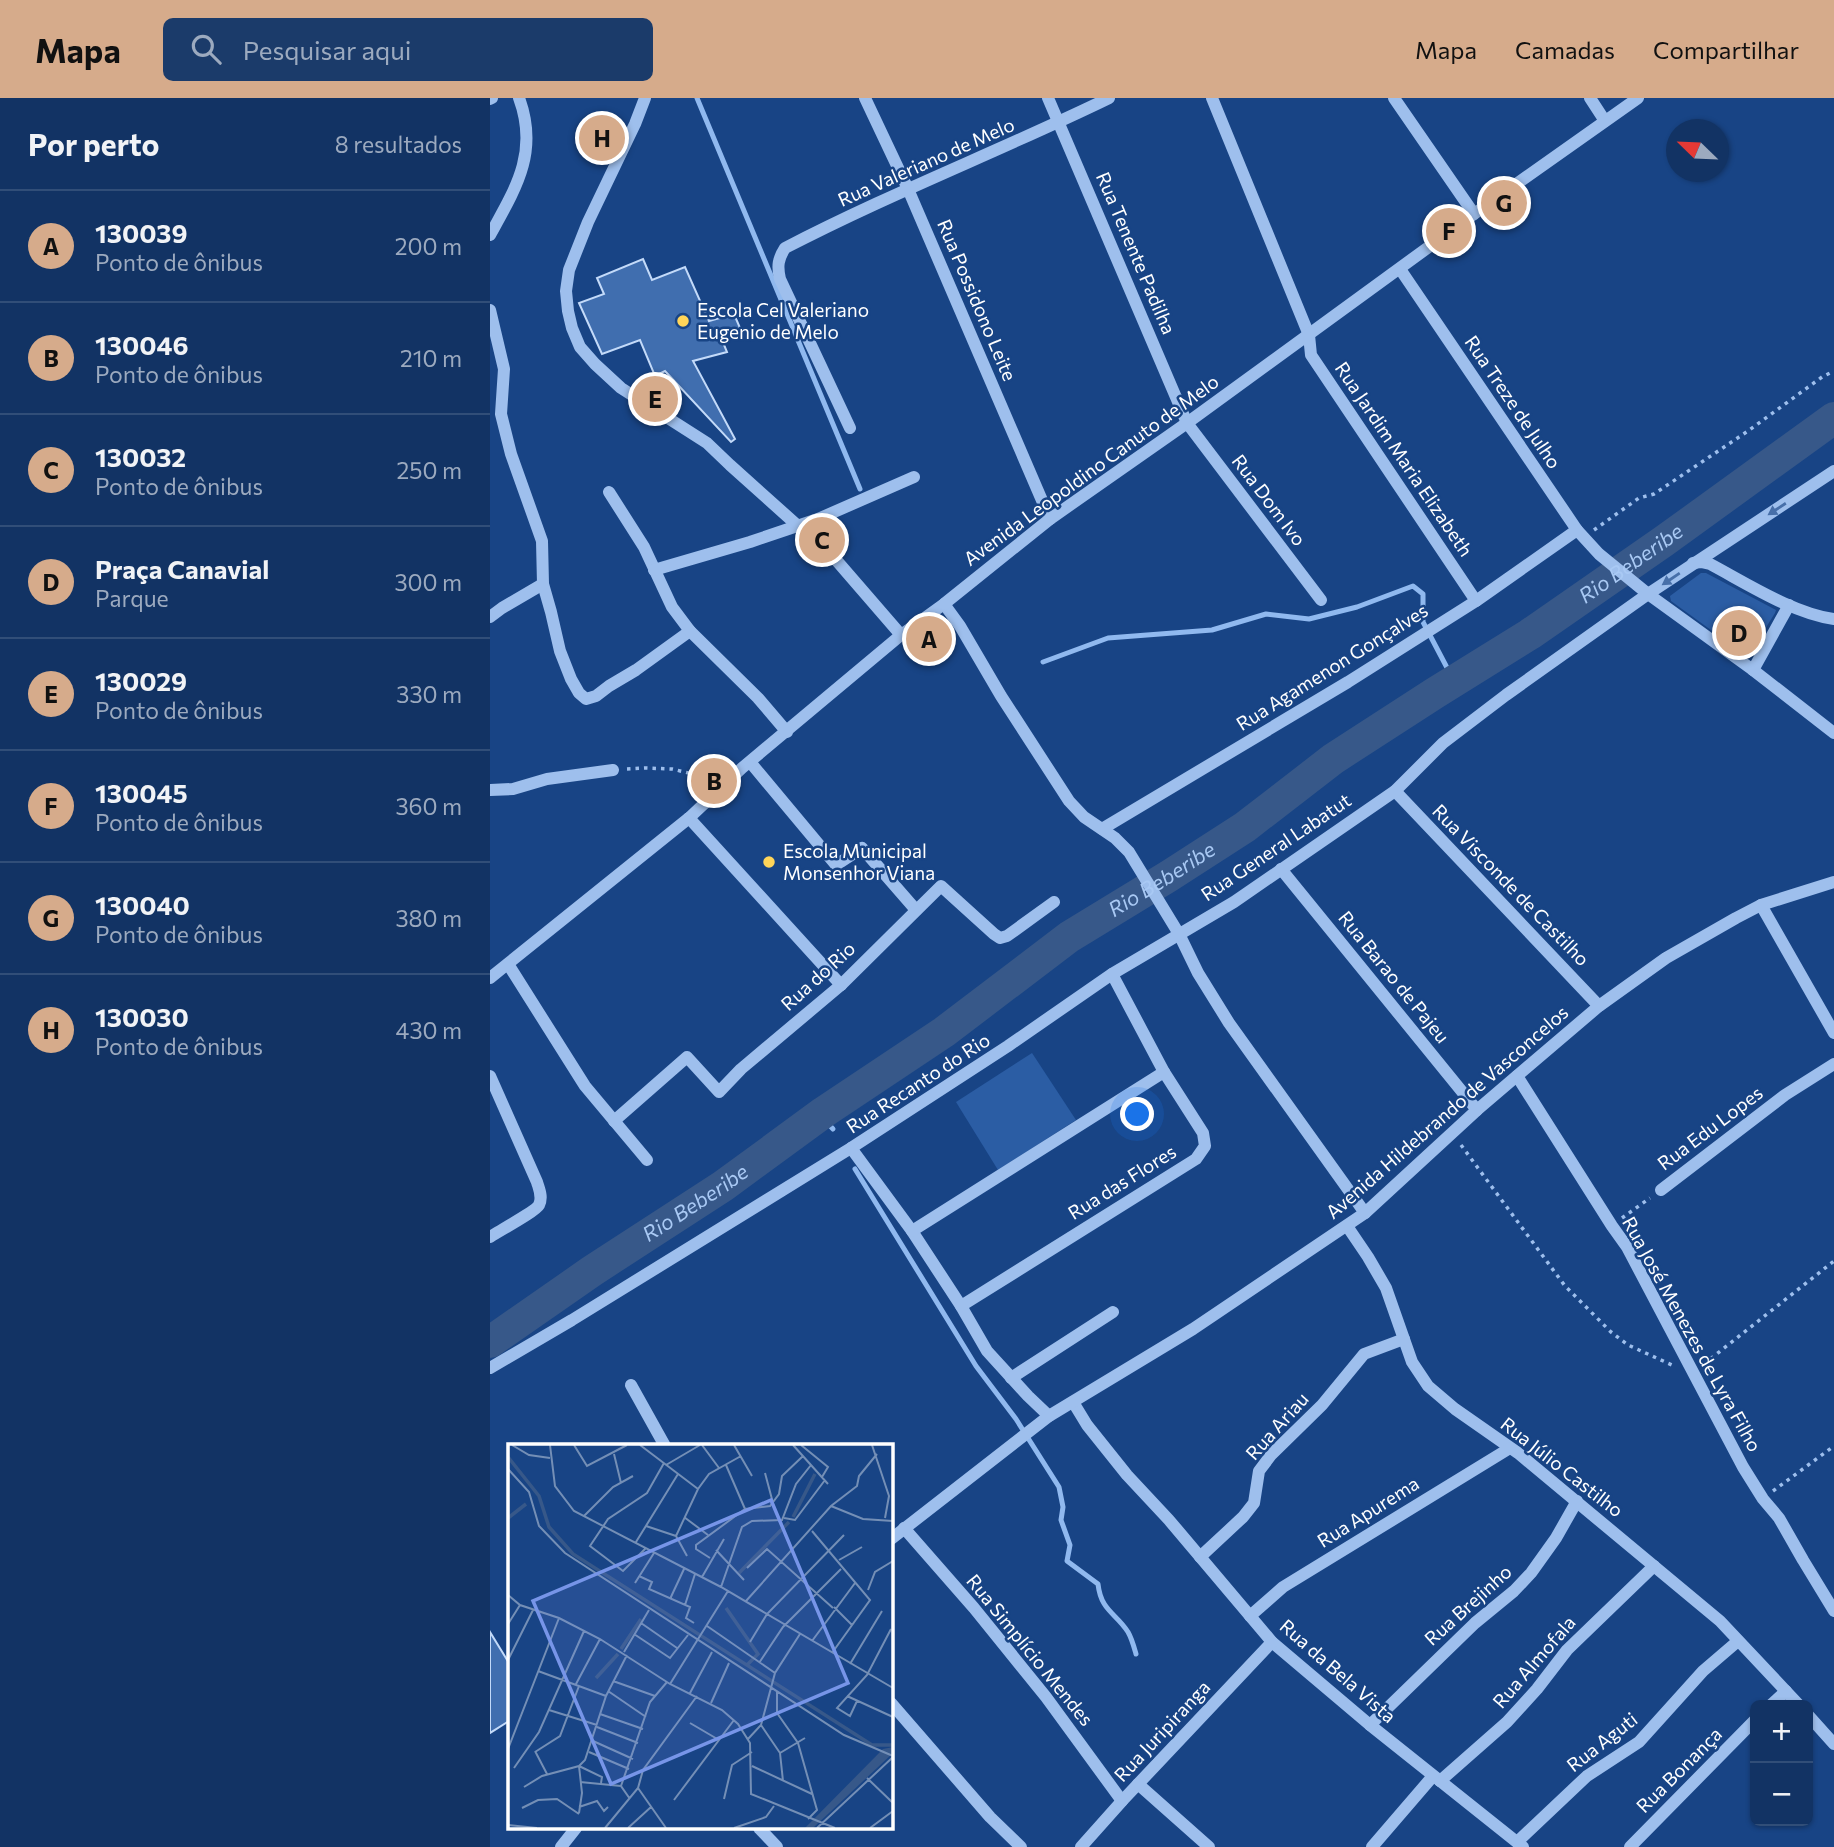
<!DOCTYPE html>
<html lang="pt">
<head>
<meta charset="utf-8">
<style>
	body { margin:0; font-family:Commissioner,sans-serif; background:#1b3b6a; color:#f1f3f6 }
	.controls { position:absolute; right:21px; bottom:21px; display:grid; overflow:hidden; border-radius:10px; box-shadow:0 2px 5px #0004 }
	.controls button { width:63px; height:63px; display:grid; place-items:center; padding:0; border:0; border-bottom:2px solid #314e78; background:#123364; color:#f1f3f6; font:35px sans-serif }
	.compass { position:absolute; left:1176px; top:21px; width:63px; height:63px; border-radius:50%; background:#123364; box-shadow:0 2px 5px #0004; rotate:293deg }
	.you { position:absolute; left:648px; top:1017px; width:24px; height:24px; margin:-18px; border:5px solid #fff; border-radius:50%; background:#1a73e8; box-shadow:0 0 0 10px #1a73e833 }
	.badge { display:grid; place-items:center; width:46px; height:46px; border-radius:50%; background:#d6ab8b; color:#111; font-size:23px; font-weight:700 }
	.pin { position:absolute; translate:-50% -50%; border:4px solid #fff; box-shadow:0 2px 7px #0006 }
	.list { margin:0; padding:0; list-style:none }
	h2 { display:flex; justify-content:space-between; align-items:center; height:91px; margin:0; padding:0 28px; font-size:30px }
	h2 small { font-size:23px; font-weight:400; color:#9caabf }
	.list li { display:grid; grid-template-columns:46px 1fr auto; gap:21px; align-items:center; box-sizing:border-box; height:112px; padding:0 28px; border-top:2px solid #314e78 }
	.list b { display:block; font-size:26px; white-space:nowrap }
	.list p { margin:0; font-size:23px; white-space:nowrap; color:#9caabf }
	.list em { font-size:23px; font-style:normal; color:#9caabf }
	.icon { flex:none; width:38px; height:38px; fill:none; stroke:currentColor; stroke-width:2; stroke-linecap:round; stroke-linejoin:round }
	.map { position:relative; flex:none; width:1344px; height:1749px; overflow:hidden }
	header { display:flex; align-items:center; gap:42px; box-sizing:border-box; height:98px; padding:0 35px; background:#d6ab8b; color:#111 }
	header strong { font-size:33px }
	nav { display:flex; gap:38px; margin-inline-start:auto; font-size:24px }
	.search { width:490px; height:63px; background:#1b3b6a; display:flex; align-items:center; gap:18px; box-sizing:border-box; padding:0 24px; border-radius:10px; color:#9caabf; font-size:26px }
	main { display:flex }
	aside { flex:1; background:#123364 }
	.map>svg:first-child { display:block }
	.green { fill:#2b5da4 }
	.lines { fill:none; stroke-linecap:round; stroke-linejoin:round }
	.stream { stroke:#90b9ef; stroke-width:5 }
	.river { stroke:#375889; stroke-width:32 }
	.building { fill:#406eaf; stroke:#c3daf9; stroke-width:2 }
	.path { stroke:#9ebfed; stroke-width:3.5; stroke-dasharray:3.5 5; stroke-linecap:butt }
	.minor { stroke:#9ebfed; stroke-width:12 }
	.oneway { fill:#476fa9 }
	.poi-dot { fill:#ffd559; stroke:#184485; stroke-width:2.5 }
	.labels { text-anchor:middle; stroke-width:5; stroke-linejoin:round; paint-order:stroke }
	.street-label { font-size:19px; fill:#fff; stroke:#184485 }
	.poi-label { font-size:19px; fill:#fff; stroke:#184485; text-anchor:start }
	.water-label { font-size:21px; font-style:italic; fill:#a9c9f4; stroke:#184485 }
	.inset-river { fill:none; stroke:#375889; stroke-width:3.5 }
	.inset-road { fill:none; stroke:#748fb6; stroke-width:2 }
	.view { fill:#7795e8; fill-opacity:0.15; stroke:#7795e8; stroke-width:3.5 }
	.inset-edge { fill:none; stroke:#fff; stroke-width:3.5 }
</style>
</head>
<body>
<header>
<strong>Mapa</strong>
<div class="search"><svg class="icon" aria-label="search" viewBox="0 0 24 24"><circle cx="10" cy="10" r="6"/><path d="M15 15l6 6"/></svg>Pesquisar aqui</div>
<nav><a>Mapa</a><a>Camadas</a><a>Compartilhar</a></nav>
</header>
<main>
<aside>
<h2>Por perto<small>8 resultados</small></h2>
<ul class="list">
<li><span class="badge">A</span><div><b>130039</b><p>Ponto de ônibus</p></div><em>200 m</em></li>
<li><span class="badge">B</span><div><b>130046</b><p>Ponto de ônibus</p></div><em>210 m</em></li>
<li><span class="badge">C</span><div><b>130032</b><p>Ponto de ônibus</p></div><em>250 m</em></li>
<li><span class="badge">D</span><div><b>Praça Canavial</b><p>Parque</p></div><em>300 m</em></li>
<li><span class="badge">E</span><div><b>130029</b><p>Ponto de ônibus</p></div><em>330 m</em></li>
<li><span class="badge">F</span><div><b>130045</b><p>Ponto de ônibus</p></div><em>360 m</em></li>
<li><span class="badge">G</span><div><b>130040</b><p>Ponto de ônibus</p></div><em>380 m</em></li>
<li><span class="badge">H</span><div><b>130030</b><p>Ponto de ônibus</p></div><em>430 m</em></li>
</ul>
</aside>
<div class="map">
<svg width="1344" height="1749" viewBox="0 0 1344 1749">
	<rect width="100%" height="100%" fill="#184485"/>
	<g class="green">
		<polygon points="1211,475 1216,475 1286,512 1285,515 1259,557 1254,556 1181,503 1180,498"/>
		<polygon points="542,955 586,1022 508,1072 466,1004"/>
	</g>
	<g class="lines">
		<g class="stream">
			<polyline points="207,0 370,391"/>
			<polyline points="553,564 618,540 722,532 776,516 819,521 867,509 923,488 933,496 933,524 964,583"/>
			<polyline points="330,1017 343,1031"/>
			<path d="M365 1071 486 1268 526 1321 569 1389 573 1409 571 1422 580 1447 577 1463 608 1486C611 1513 626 1515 638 1534 642 1541 644 1549 646 1556"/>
		</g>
		<path class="river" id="s1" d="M0 1244 102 1173 233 1088 334 1014 454 934 579 839 679 778 755 729 843 661 945 595 1040 536 1174 443 1344 320"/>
	</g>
	<g class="building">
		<polygon points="153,161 162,182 195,169 219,223 244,216 250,230 230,237 237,254 203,263 245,341 241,344 175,273 165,278 150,242 112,256 89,205 114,196 107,180"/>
		<polygon points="0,1534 19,1565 19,1623 0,1635"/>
	</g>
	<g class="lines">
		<g class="path">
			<polyline points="1104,432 1149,400 1164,396 1258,333 1332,279 1344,273"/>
			<polyline points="137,671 156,670 182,671 207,677 226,673"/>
			<polyline points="971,1047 1075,1188 1121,1234 1138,1247 1182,1267"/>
			<polyline points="1132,1120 1160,1100"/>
			<polyline points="1214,1266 1344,1163"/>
			<polyline points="1283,1393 1344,1348"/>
		</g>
		<g class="minor">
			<polyline points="155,0 145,26 98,124 79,172 76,193 78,213 82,230 90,249 105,266 131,290 217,345 240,367 347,463 411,537"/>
			<polyline points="375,0 418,91 560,421"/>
			<polyline points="558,0 697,325 831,502"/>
			<polyline points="722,0 819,237 821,257 986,503"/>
			<polyline points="904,0 984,116"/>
			<polyline points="1100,0 1115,23"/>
			<polyline points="0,1 2,0"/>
			<path d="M0 137C26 90 49 54 29 0"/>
			<polyline points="910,171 1087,432 1109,456 1158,496 1263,572 1344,635"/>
			<polyline points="0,212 14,271 11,316 21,356 52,443 53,486 61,514 70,553 81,581 89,595 96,601 106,598 119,588 146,572 200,533"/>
			<path d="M360 330 290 181C287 168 288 161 295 150 401 95 512 52 619 0"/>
			<polyline points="119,394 154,449 182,509 200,533 268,600 297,634"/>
			<path d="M1203 465 1211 464 1220 466C1256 485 1304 516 1344 521"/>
			<polyline points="164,472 260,444 328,421 424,379"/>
			<polyline points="454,506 470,528 511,598 579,703 594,719 625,740 639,754 689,836 708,875 739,925 875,1115"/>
			<polyline points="0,519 12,510 53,486"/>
			<polyline points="1263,572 1299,507"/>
			<polyline points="260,664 346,767 372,750 426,812"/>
			<polyline points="0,692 23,691 57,681 123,672"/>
			<polyline points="905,693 1109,908"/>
			<polyline points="199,720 351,887"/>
			<polyline points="612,731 858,584 986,503 1087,432"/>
			<polyline points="791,771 987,1012"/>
			<polyline points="1271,807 1344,935"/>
			<polyline points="18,866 95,988 157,1062"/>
			<polyline points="0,880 199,720 252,670 411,537 454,506 560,421 697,325 984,116 1148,0"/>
			<path d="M0 978 47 1084C49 1091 53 1099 49 1107 46 1113 9 1133 0 1139"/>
			<polyline points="1027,978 1122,1128 1137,1149 1253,1369 1273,1401 1289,1420 1313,1462 1344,1513"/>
			<polyline points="124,1023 197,959 229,994 251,971 351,887 451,788 504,836 510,840 517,838 564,804"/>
			<polyline points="361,1050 422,1133 471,1208 497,1253 538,1298 559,1318"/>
			<polyline points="1171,1092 1295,997 1344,966"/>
			<polyline points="857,1128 878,1159 896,1190 922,1264 938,1288 965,1311 1028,1355 1230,1523 1309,1607"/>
			<polyline points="422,1133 674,974"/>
			<polyline points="471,1208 706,1061 715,1048 713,1035 674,974 622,876"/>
			<polyline points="0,1270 82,1222 361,1050 518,948 622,876 744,804 905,693 953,645 1016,597 1158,496 1344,373"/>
			<polyline points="521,1280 623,1214"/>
			<polyline points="141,1287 175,1348"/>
			<polyline points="583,1304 597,1327 637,1377 679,1422 782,1544 880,1627 1033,1749"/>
			<polyline points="414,1430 484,1510 556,1599 632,1703"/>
			<polyline points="401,1441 559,1318 703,1231 875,1115 987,1012 1109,908 1176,860 1246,820 1271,807 1344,784"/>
			<polyline points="710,1459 753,1419 764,1405 769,1373 781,1357 832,1307 874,1256 914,1241"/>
			<polyline points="760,1518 793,1489 1020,1350"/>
			<polyline points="401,1605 500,1719 531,1749"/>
			<polyline points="1281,1607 1296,1593"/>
			<polyline points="1318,1617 1344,1646"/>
			<polyline points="880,1627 985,1525 1024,1493 1041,1475 1066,1440 1087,1403"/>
			<polyline points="950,1683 1017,1624 1047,1591 1077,1552 1164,1468"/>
			<polyline points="648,1686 719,1749"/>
			<polyline points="269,1730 287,1749"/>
			<polyline points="1027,1744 1097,1678 1149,1644 1213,1573 1248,1543"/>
			<polyline points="71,1749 86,1730"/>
			<polyline points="591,1749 632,1703 782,1544"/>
			<polyline points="882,1749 943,1678"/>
			<polyline points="1140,1749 1265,1622"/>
		</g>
	</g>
	<defs><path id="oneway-solid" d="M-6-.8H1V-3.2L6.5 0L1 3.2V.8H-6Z" transform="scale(1.75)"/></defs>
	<g class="oneway">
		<use href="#oneway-solid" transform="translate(1287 411) rotate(147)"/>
		<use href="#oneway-solid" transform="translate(1181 481) rotate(146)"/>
	</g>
	<g class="poi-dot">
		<circle cx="193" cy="223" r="7"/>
		<circle cx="279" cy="764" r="7"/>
	</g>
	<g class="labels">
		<g class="street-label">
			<text transform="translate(436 64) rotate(-24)" y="7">Rua Valeriano de Melo</text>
			<text transform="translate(646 155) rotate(67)" y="7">Rua Tenente Padilha</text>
			<text transform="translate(487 202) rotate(67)" y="7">Rua Possidono Leite</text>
			<text transform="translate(1023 304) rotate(56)" y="7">Rua Treze de Julho</text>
			<text transform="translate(914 361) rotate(56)" y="7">Rua Jardim Maria Elizabeth</text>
			<text transform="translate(601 372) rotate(-36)" y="7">Avenida Leopoldino Canuto de Melo</text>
			<text transform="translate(779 402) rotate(53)" y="7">Rua Dom Ivo</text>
			<text transform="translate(842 569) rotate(-32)" y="7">Rua Agamenon Gonçalves</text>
			<text transform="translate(786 749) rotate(-34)" y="7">Rua General Labatut</text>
			<text transform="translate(1021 787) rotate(46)" y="7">Rua Visconde de Castilho</text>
			<text transform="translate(328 878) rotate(-42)" y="7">Rua do Rio</text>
			<text transform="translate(904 879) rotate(51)" y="7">Rua Barao de Pajeu</text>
			<text transform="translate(428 985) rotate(-33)" y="7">Rua Recanto do Rio</text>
			<text transform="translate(957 1014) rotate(-41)" y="7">Avenida Hildebrando de Vasconcelos</text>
			<text transform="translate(1220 1030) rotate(-37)" y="7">Rua Edu Lopes</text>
			<text transform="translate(632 1084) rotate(-32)" y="7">Rua das Flores</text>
			<text transform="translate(1202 1236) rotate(61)" y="7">Rua José Menezes de Lyra Filho</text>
			<text transform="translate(787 1328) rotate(-48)" y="7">Rua Ariau</text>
			<text transform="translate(1072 1369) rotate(38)" y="7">Rua Júlio Castilho</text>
			<text transform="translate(878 1414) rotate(-32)" y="7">Rua Apurema</text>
			<text transform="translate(978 1507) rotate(-42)" y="7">Rua Brejinho</text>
			<text transform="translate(540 1552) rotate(51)" y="7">Rua Simplício Mendes</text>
			<text transform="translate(1044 1564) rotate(-49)" y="7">Rua Almofala</text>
			<text transform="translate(848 1573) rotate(41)" y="7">Rua da Bela Vista</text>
			<text transform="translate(672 1633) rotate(-47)" y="7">Rua Juripiranga</text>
			<text transform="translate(1112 1644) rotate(-38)" y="7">Rua Aguti</text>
			<text transform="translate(1189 1672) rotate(-45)" y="7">Rua Bonança</text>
		</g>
		<g class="poi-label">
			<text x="207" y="219">Escola Cel Valeriano<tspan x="207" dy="22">Eugenio de Melo</tspan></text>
			<text x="293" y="760">Escola Municipal<tspan x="293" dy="22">Monsenhor Viana</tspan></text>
		</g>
		<g class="water-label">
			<text dy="7" stroke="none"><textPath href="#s1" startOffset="1382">Rio Beberibe</textPath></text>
			<text dy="7" stroke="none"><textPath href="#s1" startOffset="816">Rio Beberibe</textPath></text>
			<text dy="7" stroke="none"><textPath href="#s1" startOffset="248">Rio Beberibe</textPath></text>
		</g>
	</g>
	<g transform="translate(18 1346)">
		<rect width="385" height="385" fill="#184485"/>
		<path d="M385 303V309L305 384H297L375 305Z" fill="#375889"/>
		<path class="inset-river" d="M0 13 31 52 41 83 65 110 364 301H385M285 73 307 30M0 74 18 60M231 129 281 78M218 164 250 210 239 221M113 205 133 175M88 234 110 210"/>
		<path class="inset-road" d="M4 1 21 11 42 14M42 1 47 42 66 67 213 143 385 244M66 1 79 22 119 1M132 1 190 45M194 1 211 24M226 1 244 32M285 1 320 40M293 1 320 23 314 33M364 1 381 52 377 74M106 10 113 39M158 21 192 1M218 21 237 65M0 25 21 48 31 82 57 109 336 291 385 312M257 29 265 59M323 62 355 75 385 77M76 72 105 43 125 32M176 73 200 91M276 74 287 76 317 36M138 82 168 92M304 87 362 156 324 209M128 98 170 30M138 104 115 127 82 102 100 75 139 49 156 19M208 106 236 136M179 112 168 92 190 45 201 30 233 12M202 114 188 105V101L237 65 262 62 271 50 274 32 295 12M331 116 354 103M239 124 259 105 325 164M131 132 144 138 141 145 182 163 178 174 186 179M194 133 216 95M127 139 146 109M213 143 234 83 244 77 274 76 288 40 303 21M360 146 367 128 385 117M0 151 12 161 51 174 92 195 162 240 214 266 230 280 242 299 243 350 327 384M162 155 176 125M238 157 323 62 349 42 351 32 369 10M177 161 187 130M326 163 344 181M133 179 169 204M0 180 12 161M199 182 267 229M126 190 162 214 180 191M304 197 347 139M242 198 259 170 336 91M116 208 141 166M0 216 25 166M251 219 275 183 333 125M342 220 374 167M30 227 98 252M105 237 147 252M68 240 92 195M162 240 220 147M100 247 138 273M269 247V269L290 299 309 366 300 375M182 249 204 208M339 252 385 273M349 257 342 272 329 264 359 231 383 185M203 259 221 219M41 266 89 281M92 270 135 285M182 279 211 296M253 281 272 309 275 337M89 283 130 299M240 295 253 281 267 229 292 190M85 297 125 315M0 305 51 174M27 307 39 330M27 308 52 292 71 242M81 308 121 325M272 309 297 294M71 322 94 333 93 339M244 322 304 350M6 324 31 288 76 187M359 334 385 359M72 338 113 342M16 343 34 332 71 322 77 316 98 252 119 211M130 344 158 384M122 355 113 342 142 258 159 238M216 355 224 321 244 308M166 356 226 276M71 363 89 357 96 367 100 363M14 364 30 356 49 355 71 370M71 369 74 349 71 322M0 381 29 384M97 384 130 344 135 326 189 252M120 384 143 363M226 384 258 373 266 362M309 384 385 313M362 384 385 367"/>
		<path class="view" d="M263 56 340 239 103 340 25 157Z"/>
		<rect width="385" height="385" class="inset-edge"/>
	</g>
</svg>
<div class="controls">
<button>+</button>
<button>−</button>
</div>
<svg class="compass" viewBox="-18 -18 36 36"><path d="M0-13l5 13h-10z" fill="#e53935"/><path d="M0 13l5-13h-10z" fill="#9caabf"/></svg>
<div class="you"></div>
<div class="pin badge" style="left:439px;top:541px">A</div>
<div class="pin badge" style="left:224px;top:683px">B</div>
<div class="pin badge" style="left:332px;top:442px">C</div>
<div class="pin badge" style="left:1249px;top:535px">D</div>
<div class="pin badge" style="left:165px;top:301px">E</div>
<div class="pin badge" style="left:959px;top:133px">F</div>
<div class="pin badge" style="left:1014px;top:105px">G</div>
<div class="pin badge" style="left:112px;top:40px">H</div>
</div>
</main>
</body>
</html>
